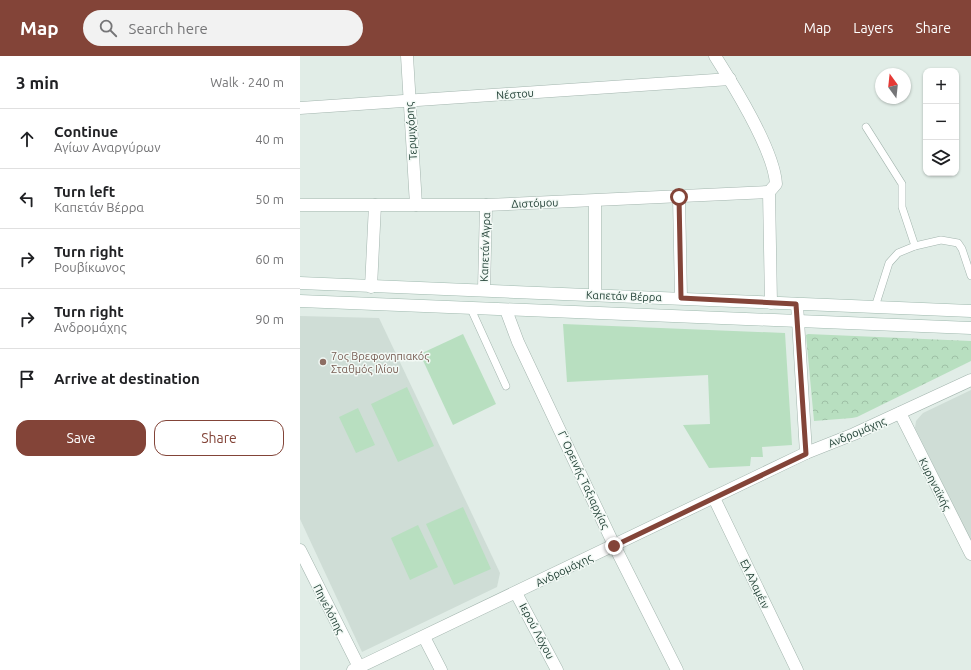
<!DOCTYPE html>
<html lang="en">
<head>
<meta charset="utf-8">
<style>
	body { margin:0; font-family:Ubuntu,sans-serif; background:#f2f2f2; color:#202124 }
	.controls { position:absolute; right:12px; top:12px; display:grid; overflow:hidden; border-radius:8px; box-shadow:0 1px 3px #0004 }
	.controls button { width:36px; height:36px; display:grid; place-items:center; padding:0; border:0; border-bottom:1px solid #e0e0e0; background:#fff; color:#202124; font:20px sans-serif }
	.compass { position:absolute; left:575px; top:12px; width:36px; height:36px; border-radius:50%; background:#fff; box-shadow:0 1px 3px #0004; rotate:345deg }
	.stop { position:absolute; width:12px; height:12px; margin:-9px; border:3px solid #834438; border-radius:50%; background:#fff }
	.stop.end { background:#834438; border-color:#fff; box-shadow:0 1px 4px #0008 }
	.list { margin:0; padding:0; list-style:none }
	h2 { display:flex; justify-content:space-between; align-items:center; height:52px; margin:0; padding:0 16px; font-size:17px }
	h2 small { font-size:13px; font-weight:400; color:#757577 }
	.list li { display:grid; grid-template-columns:26px 1fr auto; gap:12px; align-items:center; box-sizing:border-box; height:60px; padding:0 16px; border-top:1px solid #e0e0e0 }
	.list b { display:block; font-size:15px; white-space:nowrap }
	.list p { margin:0; font-size:13px; white-space:nowrap; color:#757577 }
	.list em { font-size:13px; font-style:normal; color:#757577 }
	.actions { display:flex; gap:8px; padding:12px 16px }
	.actions a { flex:1; padding:9px 0; border:1px solid #834438; border-radius:12px; text-align:center; font-size:14px; color:#834438 }
	.actions .main { background:#834438; color:#fff }
	.icon { flex:none; width:22px; height:22px; fill:none; stroke:currentColor; stroke-width:2; stroke-linecap:round; stroke-linejoin:round }
	.map { position:relative; flex:none; width:671px; height:614px; overflow:hidden }
	header { display:flex; align-items:center; gap:24px; box-sizing:border-box; height:56px; padding:0 20px; background:#834438; color:#fff }
	header strong { font-size:19px }
	nav { display:flex; gap:22px; margin-inline-start:auto; font-size:14px }
	.search { width:280px; height:36px; background:#f2f2f2; display:flex; align-items:center; gap:10px; box-sizing:border-box; padding:0 14px; border-radius:22px; color:#757577; font-size:15px }
	main { display:flex }
	aside { flex:1; background:#fff }
	.map>svg:first-child { display:block }
	.built { fill:#cfddd6 }
	.park { fill:url(#park-crowns) }
	.pitch { fill:#b8dfc0 }
	.lines { fill:none; stroke-linecap:round; stroke-linejoin:round }
	.lane-casing { stroke:#a3b5ae; stroke-width:8 }
	.street-casing { stroke:#a3b5ae; stroke-width:13 }
	.secondary-casing { stroke:#9fb9ae; stroke-width:13 }
	.lane { stroke:#fff; stroke-width:7 }
	.street { stroke:#fff; stroke-width:12 }
	.secondary { stroke:#fff; stroke-width:12 }
	.route { stroke:#834438; stroke-width:5 }
	.education-dot { fill:#8d6e63; stroke:#f2f9f5; stroke-width:1.5 }
	.labels { text-anchor:middle; stroke-width:3; stroke-linejoin:round; paint-order:stroke }
	.street-label { font-size:11px; fill:#203f34; stroke:#f2f9f5 }
	.education-label { font-size:11px; fill:#785e54; stroke:#f2f9f5; text-anchor:start }
</style>
</head>
<body>
<header>
<strong>Map</strong>
<div class="search"><svg class="icon" aria-label="search" viewBox="0 0 24 24"><circle cx="10" cy="10" r="6"/><path d="M15 15l6 6"/></svg>Search here</div>
<nav><a>Map</a><a>Layers</a><a>Share</a></nav>
</header>
<main>
<aside>
<h2>3 min<small>Walk · 240 m</small></h2>
<ul class="list">
<li><svg class="icon" aria-label="ahead" viewBox="0 0 24 24"><path d="M12 20V5M6 11l6-6 6 6"/></svg><div><b>Continue</b><p>Αγίων Αναργύρων</p></div><em>40 m</em></li>
<li><svg class="icon" aria-label="left" viewBox="0 0 24 24"><path d="M17 20v-9H6M10 6l-5 5 5 5"/></svg><div><b>Turn left</b><p>Καπετάν Βέρρα</p></div><em>50 m</em></li>
<li><svg class="icon" aria-label="right" viewBox="0 0 24 24"><path d="M7 20v-9h11M14 6l5 5-5 5"/></svg><div><b>Turn right</b><p>Ρουβίκωνος</p></div><em>60 m</em></li>
<li><svg class="icon" aria-label="right" viewBox="0 0 24 24"><path d="M7 20v-9h11M14 6l5 5-5 5"/></svg><div><b>Turn right</b><p>Ανδρομάχης</p></div><em>90 m</em></li>
<li><svg class="icon" aria-label="arrive" viewBox="0 0 24 24"><path d="M6 21V4h12l-3 4 3 4H6"/></svg><div><b>Arrive at destination</b></div></li>
</ul>
<div class="actions"><a class="main">Save</a><a>Share</a></div>
</aside>
<div class="map">
<svg width="671" height="614" viewBox="0 0 671 614">
	<defs>
		<pattern id="park-crowns" width="20" height="18" patternUnits="userSpaceOnUse"><rect width="20" height="18" fill="#b8dfc0"/><path d="M2 6a3 3 0 1 1 6 0M12 15a3 3 0 1 1 6 0" fill="none" stroke="#9ec0a6"/></pattern>
	</defs>
	<rect width="100%" height="100%" fill="#e1ede7"/>
	<g class="built">
		<polygon points="0,260 79,262 200,517 197,531 62,596 0,463"/>
		<polygon points="671,334 671,485 615,372 616,365 623,357"/>
	</g>
	<polygon class="park" points="508,278 671,285 671,305 557,361 552,362 514,365 506,279"/>
	<g class="pitch">
		<polygon points="263,268 485,277 492,389 462,391 463,401 451,401 450,410 409,412 383,369 410,368 408,319 267,326"/>
		<polygon points="163,278 196,348 153,369 120,298"/>
		<polygon points="107,331 134,390 98,406 71,348"/>
		<polygon points="58,352 75,389 56,397 39,361"/>
		<polygon points="163,451 191,513 154,529 126,468"/>
		<polygon points="118,469 138,511 110,524 91,482"/>
	</g>
	<g class="lines">
		<defs>
			<g id="lane">
				<polyline points="566,71 602,128 602,151 615,190 598,197 589,207 575,251"/>
				<polyline points="615,190 641,184 658,187 662,193 671,220"/>
				<polyline points="171,253 206,330"/>
			</g>
			<g id="street">
				<polyline points="107,0 116,149"/>
				<path d="M415 0C434 30 474 94 476 128L469 136 471 247"/>
				<polyline points="0,52 430,23"/>
				<polyline points="379,141 381,242"/>
				<polyline points="295,145 295,239"/>
				<polyline points="0,149 186,149 469,136"/>
				<polyline points="71,231 75,149"/>
				<polyline points="184,234 186,149"/>
				<polyline points="497,248 506,397"/>
				<polyline points="206,254 218,286 314,489 377,614"/>
				<polyline points="600,357 671,498"/>
				<polyline points="414,442 497,614"/>
				<polyline points="0,494 59,611"/>
				<polyline points="216,537 257,614"/>
				<polyline points="124,581 141,614"/>
				<polyline points="53,614 506,397 554,378 671,324"/>
			</g>
			<g id="secondary">
				<polyline points="0,227 671,255"/>
				<polyline points="0,245 671,272"/>
			</g>
		</defs>
		<use href="#lane" class="lane-casing"/>
		<use href="#street" class="street-casing"/>
		<use href="#secondary" class="secondary-casing"/>
		<use href="#lane" class="lane"/>
		<use href="#street" class="street"/>
		<use href="#secondary" class="secondary"/>
	</g>
	<g class="lines">
		<polyline class="route" points="314,490 506,398 496,248 381,242 379,141"/>
	</g>
	<circle class="education-dot" cx="23" cy="306" r="4"/>
	<g class="labels">
		<g class="street-label">
			<text transform="translate(215 38) rotate(-4)" y="4">Νέστου</text>
			<text transform="translate(111 75) rotate(-94)" y="4">Τερψιχόρης</text>
			<text transform="translate(235 147) rotate(-2)" y="4">Διστόμου</text>
			<text transform="translate(185 191) rotate(-88)" y="4">Καπετάν Άγρα</text>
			<text transform="translate(324 240) rotate(2)" y="4">Καπετάν Βέρρα</text>
			<text transform="translate(557 376) rotate(-23)" y="4">Ανδρομάχης</text>
			<text transform="translate(284 424) rotate(65)" y="4">Γ' Ορεινής Ταξιαρχίας</text>
			<text transform="translate(635 428) rotate(63)" y="4">Κυρηναϊκής</text>
			<text transform="translate(264 514) rotate(-26)" y="4">Ανδρομάχης</text>
			<text transform="translate(455 528) rotate(64)" y="4">Ελ Αλαμέιν</text>
			<text transform="translate(29 553) rotate(63)" y="4">Πηνελόπης</text>
			<text transform="translate(237 575) rotate(62)" y="4">Ιερού Λόχου</text>
		</g>
		<g class="education-label">
			<text x="31" y="304">7ος Βρεφονηπιακός<tspan x="31" dy="13">Σταθμός Ιλίου</tspan></text>
		</g>
	</g>
</svg>
<div class="controls">
<button>+</button>
<button>−</button>
<button><svg class="icon" aria-label="layers" viewBox="0 0 24 24"><path d="M12 4l9 5-9 5-9-5zM3 14l9 5 9-5"/></svg></button>
</div>
<svg class="compass" viewBox="-18 -18 36 36"><path d="M0-13l5 13h-10z" fill="#e53935"/><path d="M0 13l5-13h-10z" fill="#757577"/></svg>
<div class="stop" style="left:379px;top:141px"></div>
<div class="stop end" style="left:314px;top:490px"></div>
</div>
</main>
</body>
</html>
